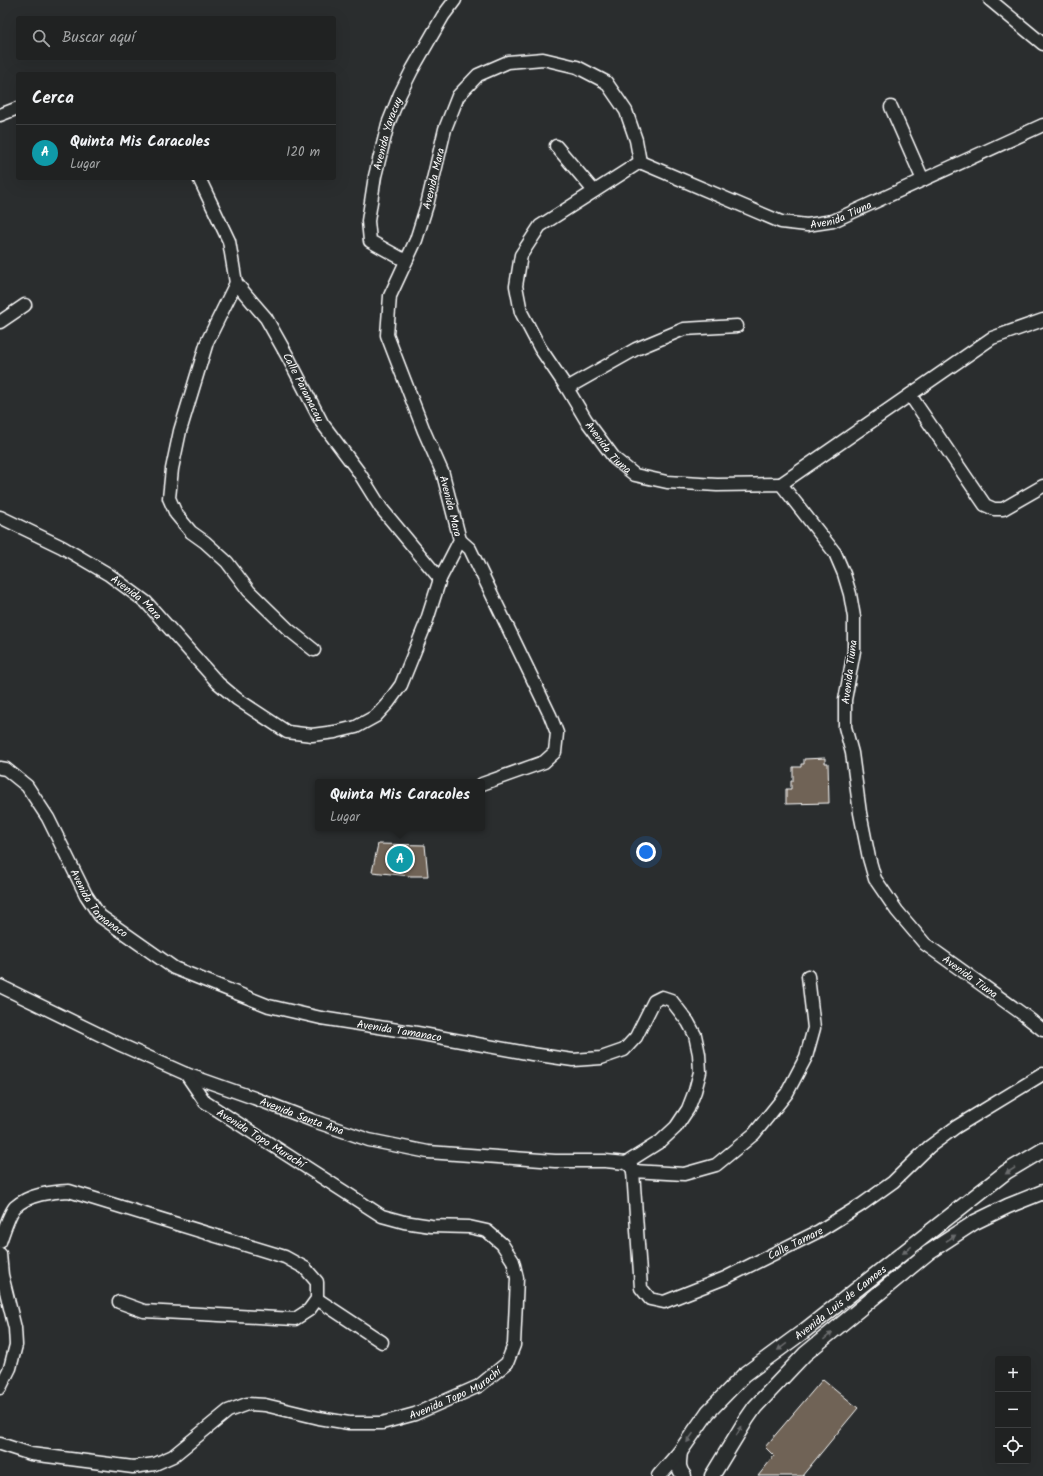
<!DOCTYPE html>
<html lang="es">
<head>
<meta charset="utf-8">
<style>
	body { margin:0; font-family:Kalam,sans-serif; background:#282a2a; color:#f1f3f6 }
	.controls { position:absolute; right:12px; bottom:12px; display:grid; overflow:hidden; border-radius:4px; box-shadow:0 4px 16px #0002 }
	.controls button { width:36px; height:36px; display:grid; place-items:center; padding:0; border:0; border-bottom:1px solid #3d3f40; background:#202222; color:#f1f3f6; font:20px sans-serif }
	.you { position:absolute; left:646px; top:852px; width:14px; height:14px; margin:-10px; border:3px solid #fff; border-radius:50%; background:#1a73e8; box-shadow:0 0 0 6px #1a73e833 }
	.badge { display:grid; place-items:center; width:26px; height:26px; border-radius:50%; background:#ea580c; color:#fff; font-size:13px; font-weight:700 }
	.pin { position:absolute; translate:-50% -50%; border:2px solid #fff; box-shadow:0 1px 4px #0006 }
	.popup { position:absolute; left:315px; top:779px; width:170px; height:52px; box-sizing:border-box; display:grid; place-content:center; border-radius:4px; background:#202222; filter:drop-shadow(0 1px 3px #0005); font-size:13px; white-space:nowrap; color:#a2a4a5 }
	.popup b { font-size:15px; color:#f1f3f6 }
	.popup::after { content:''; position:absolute; left:50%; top:100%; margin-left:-8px; border:8px solid transparent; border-top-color:#202222 }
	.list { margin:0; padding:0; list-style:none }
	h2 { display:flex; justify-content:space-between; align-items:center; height:52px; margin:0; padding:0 16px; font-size:17px }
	h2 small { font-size:13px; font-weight:400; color:#a2a4a5 }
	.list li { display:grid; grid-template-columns:26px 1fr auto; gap:12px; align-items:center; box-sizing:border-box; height:56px; padding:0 16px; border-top:1px solid #3d3f40 }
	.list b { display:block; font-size:15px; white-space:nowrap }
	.list p { margin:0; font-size:13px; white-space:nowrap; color:#a2a4a5 }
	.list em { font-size:13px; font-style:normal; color:#a2a4a5 }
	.icon { flex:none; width:22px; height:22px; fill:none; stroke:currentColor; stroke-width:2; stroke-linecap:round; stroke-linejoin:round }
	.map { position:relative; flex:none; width:1043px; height:1476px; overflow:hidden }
	.search { position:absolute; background:#202222; box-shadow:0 4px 16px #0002; left:16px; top:16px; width:320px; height:44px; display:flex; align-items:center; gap:10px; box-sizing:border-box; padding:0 14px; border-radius:4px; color:#a2a4a5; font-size:15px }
	.panel { position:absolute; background:#202222; box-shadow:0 4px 16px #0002; left:16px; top:72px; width:320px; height:108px; border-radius:4px }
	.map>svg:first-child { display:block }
	.building { fill:#6f6356; stroke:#fff }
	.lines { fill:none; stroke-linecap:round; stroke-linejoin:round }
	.minor-casing { stroke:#fff; stroke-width:15 }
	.tertiary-casing { stroke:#fff; stroke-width:17 }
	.minor { stroke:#2a2d2e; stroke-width:12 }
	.tertiary { stroke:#2a2d2e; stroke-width:14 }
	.oneway { fill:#6a6c6d }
	.labels { text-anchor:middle; stroke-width:3; stroke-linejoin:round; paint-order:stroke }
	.street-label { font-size:11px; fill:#fff; stroke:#2a2d2e }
</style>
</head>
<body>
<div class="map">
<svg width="1043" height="1476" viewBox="0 0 1043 1476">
	<rect width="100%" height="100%" fill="#2a2d2e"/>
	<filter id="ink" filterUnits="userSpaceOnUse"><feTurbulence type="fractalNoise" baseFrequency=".025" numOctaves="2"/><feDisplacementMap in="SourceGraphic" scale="8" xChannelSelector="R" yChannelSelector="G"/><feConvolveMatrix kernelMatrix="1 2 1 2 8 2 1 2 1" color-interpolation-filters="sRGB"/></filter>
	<g filter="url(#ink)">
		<g class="building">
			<polygon points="825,758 825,763 828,763 829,803 786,804 786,789 791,789 791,781 793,781 793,767 801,767 801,764 804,764 804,759"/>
			<polygon points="378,844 425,845 428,876 410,876 372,872"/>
			<polygon points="823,1379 858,1408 802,1476 758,1476 774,1456 765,1447"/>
		</g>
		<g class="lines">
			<defs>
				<g id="minor">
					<polyline points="990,0 1043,44"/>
					<polyline points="891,107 923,180"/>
					<polyline points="0,115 18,108"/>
					<polyline points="556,146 594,191"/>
					<path id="s1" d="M640 162 540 226 521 255 516 286 521 312 540 348 567 388 586 420 615 459 635 475 667 482 717 485 781 484 835 553 844 574 850 594 854 617V651L845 700V727L852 753 860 813 869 858 875 879 897 911 925 944 1024 1015 1043 1030"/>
					<path id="s2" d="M640 162 781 222 807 225 833 221 1043 125"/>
					<path id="s3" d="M199 178 229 241 236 283 266 318 289 359 322 423 358 471 381 508 440 579"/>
					<path id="s4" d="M406 261 370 241 368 221 375 176 388 124 400 94 412 70 443 16 455 0"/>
					<polyline points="236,283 207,342 180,431 172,469 169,498 176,514 191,532 205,542 227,562 249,591 289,630 314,650"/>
					<polyline points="0,322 25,305"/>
					<polyline points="567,388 636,349 684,329 737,326"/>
					<polyline points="910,395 985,505 994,509 1003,509 1043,486"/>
					<polyline points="781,484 992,338 1043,320"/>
					<path id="s5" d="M0 517 62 547 108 574 146 602 218 683 237 699 287 732 312 735 335 732 356 727 376 716 388 703 401 685 426 623 440 579 460 540 443 474 424 431 387 335 390 296 416 240 427 205 445 129 458 96 478 75 508 62 543 59 577 67 606 82 626 111 636 140 640 162"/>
					<polyline points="460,540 470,549 550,715 557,733 555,752 544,762 482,784"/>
					<path id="s6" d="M0 768 6 769 27 786 48 818 86 895 100 916 174 968 269 1006 321 1018 417 1033 532 1054 573 1060 601 1058 624 1050 636 1037 654 1001 662 997 671 1000 688 1022 695 1035 699 1054 700 1072 695 1091 688 1109 676 1127 661 1141 626 1163"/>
					<path id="s7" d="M0 986 121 1045 186 1074 254 1098 314 1121 369 1140 428 1152 555 1161H605L626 1163 631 1166 633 1171 641 1288 650 1299 664 1302 725 1278 819 1231 861 1205 893 1182 929 1147 956 1127 1043 1074"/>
					<polyline points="633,1171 684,1174 716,1165 754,1134 787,1093 806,1057 814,1028 808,976"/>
					<path d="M0 1242C3 1233 9 1214 15 1207 29 1194 51 1192 69 1191L285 1257 305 1268 317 1282V1299L309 1310 295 1319 144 1311 119 1302"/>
					<polyline points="0,1254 2,1275 15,1328 16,1345 10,1368 0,1388"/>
					<polyline points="317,1299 382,1342"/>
					<path id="s8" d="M0 1444 31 1454 133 1467 155 1464 173 1456 228 1411 247 1404 265 1405 319 1418 349 1423H382L415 1414 479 1386 507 1363 514 1345 517 1278 513 1261 502 1244 487 1231 469 1227 431 1226 404 1222 382 1216 205 1102 186 1074"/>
				</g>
				<g id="tertiary">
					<path d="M680 1452C679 1462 677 1468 684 1476"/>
					<path id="s9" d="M659 1476 680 1452 708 1412 744 1375 804 1331 880 1271 1006 1172 1043 1150"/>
					<polyline points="712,1476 746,1420 755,1407 805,1354 929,1252 975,1222 1008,1206 1043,1192"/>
				</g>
			</defs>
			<use href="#minor" class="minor-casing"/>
			<use href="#tertiary" class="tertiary-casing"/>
			<use href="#minor" class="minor"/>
			<use href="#tertiary" class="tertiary"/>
		</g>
		<defs><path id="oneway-solid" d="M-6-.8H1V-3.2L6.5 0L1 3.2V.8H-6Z"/></defs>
		<g class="oneway">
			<use href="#oneway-solid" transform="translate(1010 1171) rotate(147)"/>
			<use href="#oneway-solid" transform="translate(951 1238) rotate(-33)"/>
			<use href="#oneway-solid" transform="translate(907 1250) rotate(142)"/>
			<use href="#oneway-solid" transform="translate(828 1336) rotate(-39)"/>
			<use href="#oneway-solid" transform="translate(782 1347) rotate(144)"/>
			<use href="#oneway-solid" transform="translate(739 1431) rotate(-59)"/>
			<use href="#oneway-solid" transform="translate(690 1438) rotate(125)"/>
		</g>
	</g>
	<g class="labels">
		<g class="street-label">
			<text dy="4" stroke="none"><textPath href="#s4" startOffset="151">Avenida Yaracuy</textPath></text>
			<text dy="4" stroke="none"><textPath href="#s5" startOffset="1035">Avenida Mara</textPath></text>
			<text dy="4" stroke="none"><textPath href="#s2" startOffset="215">Avenida Tiuna</textPath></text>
			<text dy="4" stroke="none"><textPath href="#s3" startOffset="237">Calle Paramacay</textPath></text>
			<text dy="4" stroke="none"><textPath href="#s1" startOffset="373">Avenida Tiuna</textPath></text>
			<text transform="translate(451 506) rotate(76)" y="4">Avenida Mara</text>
			<text dy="4" stroke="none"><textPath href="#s5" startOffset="159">Avenida Mara</textPath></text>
			<text transform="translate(849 672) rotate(-83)" y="4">Avenida Tiuna</text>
			<text dy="4" stroke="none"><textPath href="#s6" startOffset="172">Avenida Tamanaco</textPath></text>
			<text dy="4" stroke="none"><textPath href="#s1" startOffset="1117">Avenida Tiuna</textPath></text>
			<text dy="4" stroke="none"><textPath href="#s6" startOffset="508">Avenida Tamanaco</textPath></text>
			<text dy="4" stroke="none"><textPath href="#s7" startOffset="329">Avenida Santa Ana</textPath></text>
			<text transform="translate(261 1138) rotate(32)" y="4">Avenida Topo Murachí</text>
			<text dy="4" stroke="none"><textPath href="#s7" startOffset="960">Calle Tamare</textPath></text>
			<text dy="4" stroke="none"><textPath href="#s9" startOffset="253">Avenida Luis de Camoes</textPath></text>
			<text dy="4" stroke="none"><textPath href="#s8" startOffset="485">Avenida Topo Murachí</textPath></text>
		</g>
	</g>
</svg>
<div class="controls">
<button>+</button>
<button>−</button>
<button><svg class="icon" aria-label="locate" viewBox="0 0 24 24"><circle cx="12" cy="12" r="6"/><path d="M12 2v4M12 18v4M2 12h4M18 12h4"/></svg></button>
</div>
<div class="you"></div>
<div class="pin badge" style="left:400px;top:859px;background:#0f9aa8">A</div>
<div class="popup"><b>Quinta Mis Caracoles</b>Lugar</div>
<div class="search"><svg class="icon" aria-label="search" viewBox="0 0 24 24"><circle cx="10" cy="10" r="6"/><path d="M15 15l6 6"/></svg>Buscar aquí</div>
<section class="panel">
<h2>Cerca<small></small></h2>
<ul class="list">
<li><span class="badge" style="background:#0f9aa8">A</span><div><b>Quinta Mis Caracoles</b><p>Lugar</p></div><em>120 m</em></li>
</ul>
</section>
</div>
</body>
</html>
